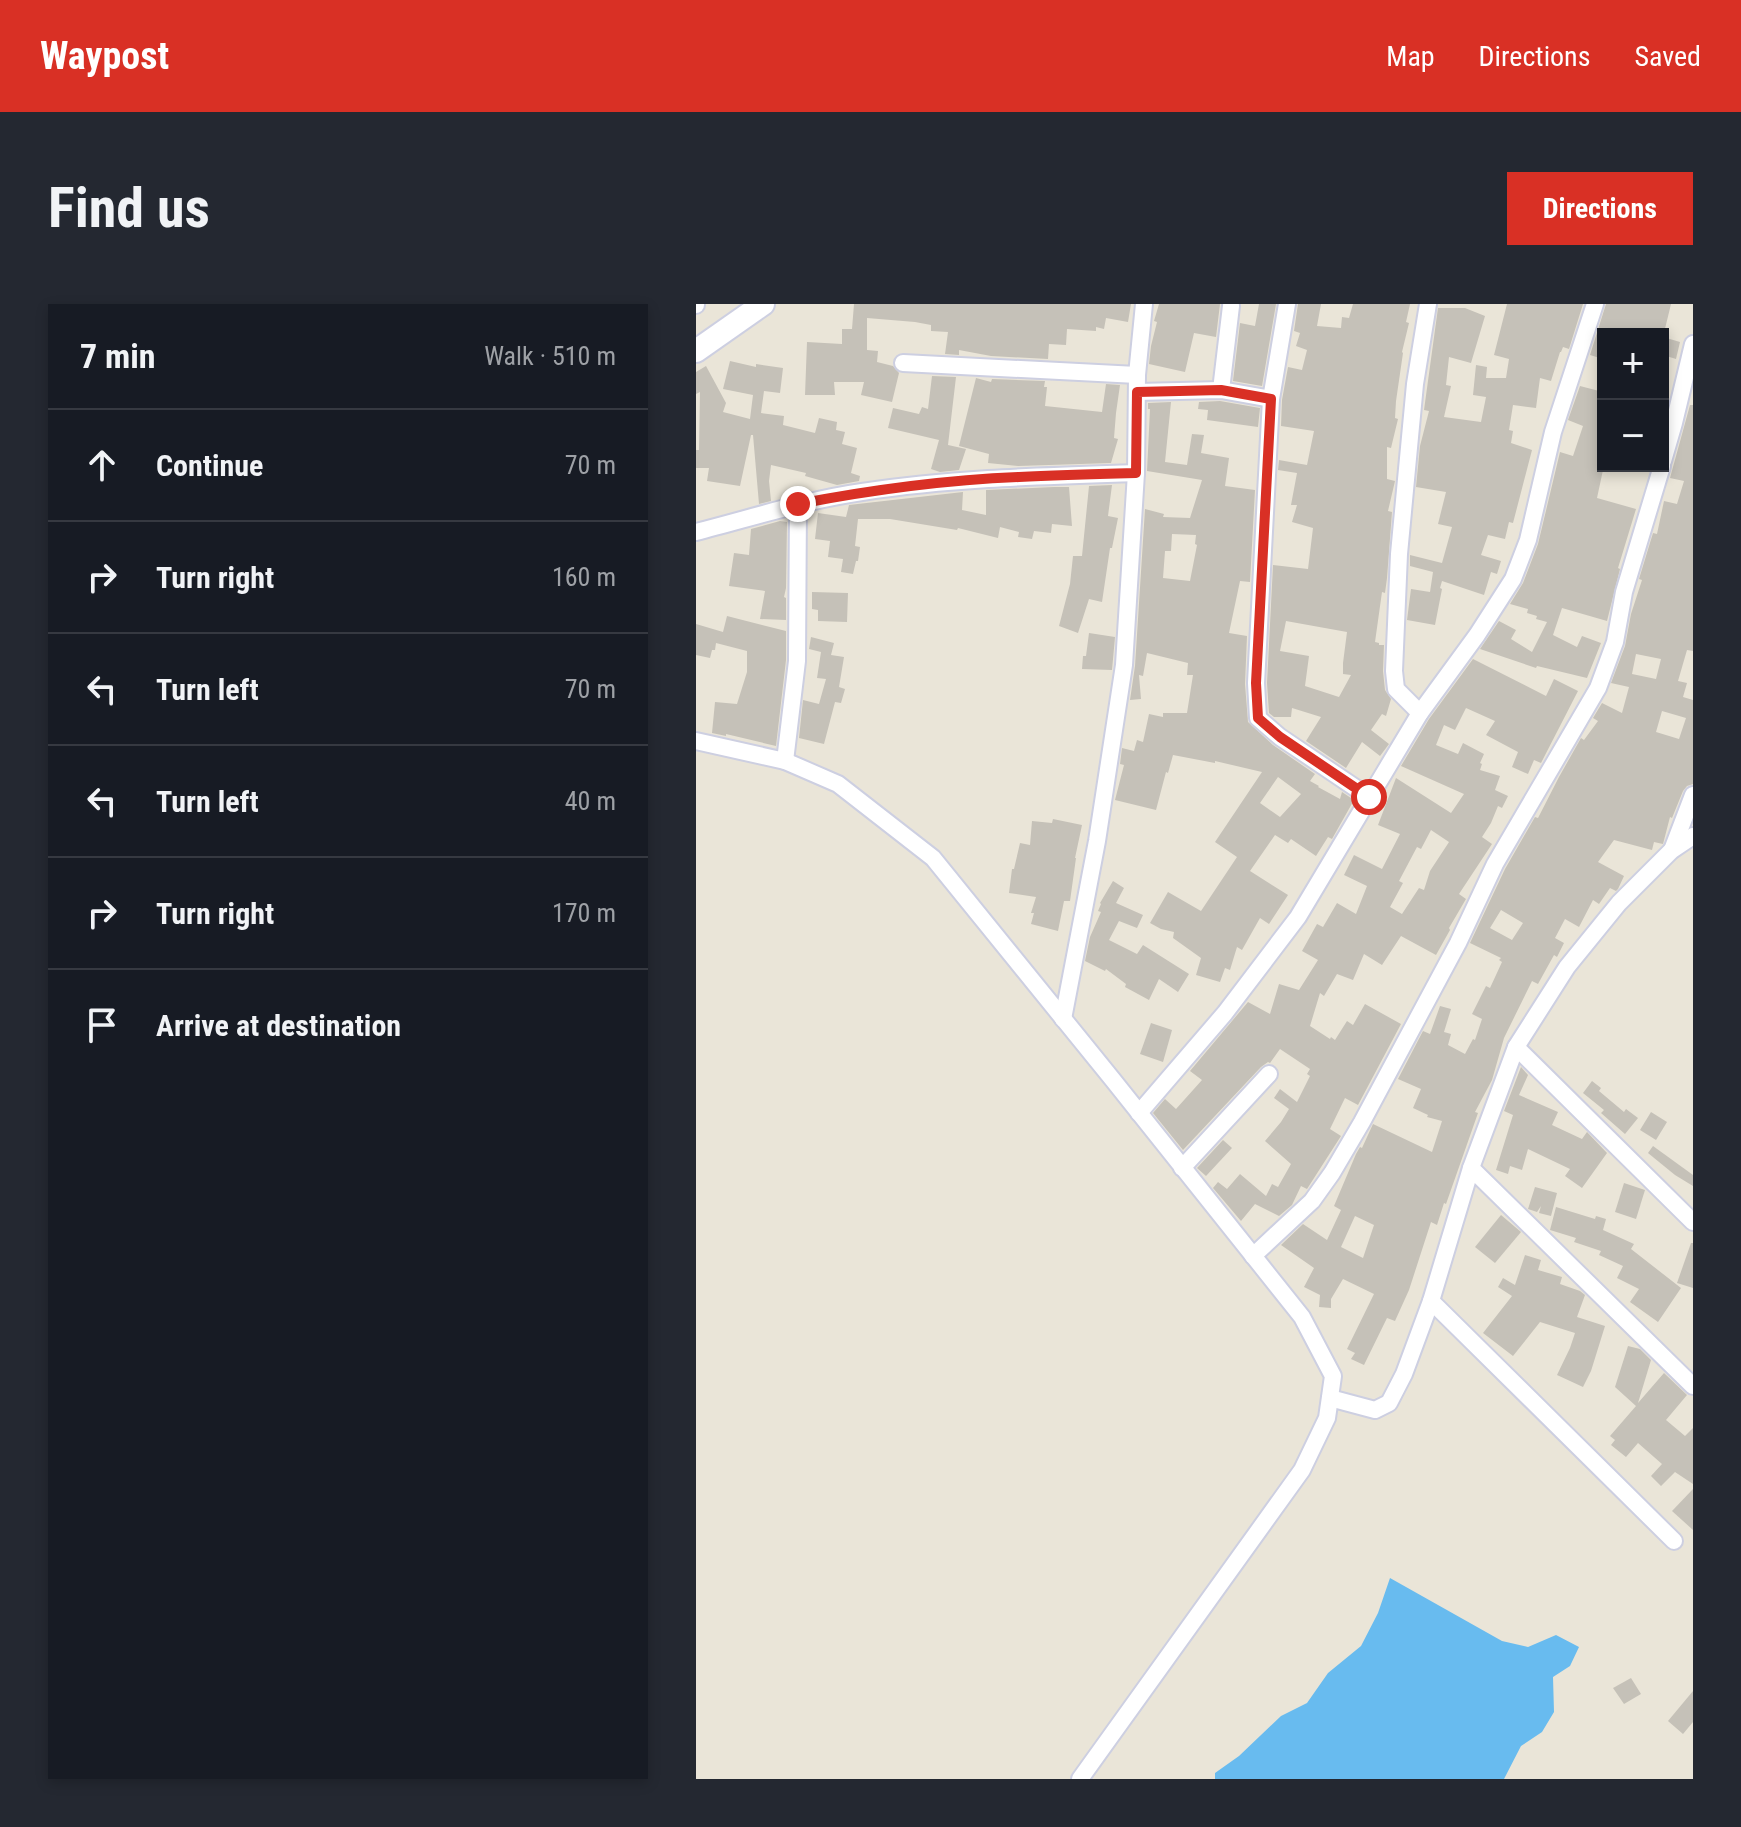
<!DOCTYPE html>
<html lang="en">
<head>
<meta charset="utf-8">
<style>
	body { margin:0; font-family:"Roboto Condensed",sans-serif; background:#242831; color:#f1f3f6 }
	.controls { position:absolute; right:24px; top:24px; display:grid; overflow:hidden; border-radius:0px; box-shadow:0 4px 12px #0003 }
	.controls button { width:72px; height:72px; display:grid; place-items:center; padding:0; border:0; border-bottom:2px solid #363941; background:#171b24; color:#f1f3f6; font:40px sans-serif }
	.stop { position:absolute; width:24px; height:24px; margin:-18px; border:6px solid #d93025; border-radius:50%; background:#fff }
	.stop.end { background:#d93025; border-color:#fff; box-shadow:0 2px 8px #0008 }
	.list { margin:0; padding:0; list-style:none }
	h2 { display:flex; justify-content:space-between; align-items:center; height:104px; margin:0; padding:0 32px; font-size:34px }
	h2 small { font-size:26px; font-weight:400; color:#9ea1a6 }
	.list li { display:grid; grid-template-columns:52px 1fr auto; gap:24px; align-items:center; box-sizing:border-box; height:112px; padding:0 32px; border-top:2px solid #363941 }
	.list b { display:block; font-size:30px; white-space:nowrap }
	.list em { font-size:26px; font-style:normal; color:#9ea1a6 }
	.icon { flex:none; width:44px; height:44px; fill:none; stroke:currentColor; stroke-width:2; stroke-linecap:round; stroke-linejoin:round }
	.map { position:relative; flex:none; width:997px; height:1475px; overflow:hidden; border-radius:0px }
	header { display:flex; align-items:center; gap:48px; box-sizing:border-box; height:112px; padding:0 40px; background:#d93025; color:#fff }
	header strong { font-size:38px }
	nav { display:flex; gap:44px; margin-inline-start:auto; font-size:28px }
	.intro { display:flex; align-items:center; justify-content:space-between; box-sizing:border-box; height:192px; padding:0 48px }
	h1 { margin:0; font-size:56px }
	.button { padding:20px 36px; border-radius:0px; background:#d93025; color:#fff; font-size:28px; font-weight:700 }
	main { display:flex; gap:48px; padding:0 48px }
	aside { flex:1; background:#171b24; border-radius:0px; box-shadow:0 4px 12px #0003 }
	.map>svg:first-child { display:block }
	.water { fill:#68bbef }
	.building { fill:#c5c1b8; fill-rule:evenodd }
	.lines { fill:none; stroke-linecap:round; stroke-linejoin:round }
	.street-casing { stroke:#cdcfe1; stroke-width:20 }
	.secondary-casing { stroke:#cdcfe1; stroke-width:26 }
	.street { stroke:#fff; stroke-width:16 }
	.secondary { stroke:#fff; stroke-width:22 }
	.route { stroke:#d93025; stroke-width:10 }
</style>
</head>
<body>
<header>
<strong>Waypost</strong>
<nav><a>Map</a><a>Directions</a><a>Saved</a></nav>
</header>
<div class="intro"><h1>Find us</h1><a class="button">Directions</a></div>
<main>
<aside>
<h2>7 min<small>Walk · 510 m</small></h2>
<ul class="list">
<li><svg class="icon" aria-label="ahead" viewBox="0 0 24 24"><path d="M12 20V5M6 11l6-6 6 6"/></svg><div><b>Continue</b></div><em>70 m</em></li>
<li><svg class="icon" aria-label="right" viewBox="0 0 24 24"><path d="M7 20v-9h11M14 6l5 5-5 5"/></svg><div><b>Turn right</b></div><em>160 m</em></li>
<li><svg class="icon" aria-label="left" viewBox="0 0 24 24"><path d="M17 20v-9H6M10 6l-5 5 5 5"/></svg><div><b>Turn left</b></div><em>70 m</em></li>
<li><svg class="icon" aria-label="left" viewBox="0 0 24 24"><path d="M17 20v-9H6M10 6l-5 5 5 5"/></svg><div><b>Turn left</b></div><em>40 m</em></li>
<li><svg class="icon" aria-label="right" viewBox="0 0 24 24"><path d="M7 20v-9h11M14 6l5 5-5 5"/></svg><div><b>Turn right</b></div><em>170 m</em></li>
<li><svg class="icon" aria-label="arrive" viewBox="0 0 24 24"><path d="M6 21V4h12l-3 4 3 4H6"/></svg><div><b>Arrive at destination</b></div></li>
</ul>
</aside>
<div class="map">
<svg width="997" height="1475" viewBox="0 0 997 1475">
	<rect width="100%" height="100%" fill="#eae5d8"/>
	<polygon class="water" points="694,1274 806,1337 832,1343 860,1331 883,1343 874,1362 857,1373 858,1408 846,1428 825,1442 808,1475 519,1475 519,1469 543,1452 585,1412 611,1399 632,1369 665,1342 682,1309"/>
	<g class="building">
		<polygon points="158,0 435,0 432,18 410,14 408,25 400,23 400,27 371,25 370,41 353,40 352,55 295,52 263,46 263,51 249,50 252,28 235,27 235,21 219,18 171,14 171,46 182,47 181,58 197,62 203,69 196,98 165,91 168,78 138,78 139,91 109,91 111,38 146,40 146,25 156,25"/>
		<polygon points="463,0 524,0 520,33 498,29 489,68 453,60 455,42 461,18 458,17"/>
		<polygon points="563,0 580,0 566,82 537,77 544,19 559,22"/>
		<path d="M602 0H625L621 22 645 24 646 13 653 14 657 0H714L710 18 713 19 706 48 707 49 700 97 699 114 702 115 695 144 691 143V175L699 177 692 207 696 208 691 274 689 289 686 288 679 338 683 339V341H688L687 367 689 386 695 395 690 412 686 410 675 426 693 440 684 452 666 438 650 464 610 437 625 413 596 404 595 413H578L573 409 571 379 577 261 612 265 617 224 596 218 601 201H595L601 169 582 166 583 156 611 161 618 127 585 122 586 96 592 63 606 66 611 46 600 42 604 29 598 27ZM590 317 651 328 647 359V370L655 371 643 393 609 382 613 352 584 347Z"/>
		<polygon points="811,0 887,0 873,45 867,43 865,48 864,48 855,77 844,74 840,104 817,101 813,126 817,127 815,139 836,146 817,219 813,218 809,235 792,231 785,251 805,257 801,270 795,268 788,291 746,277 744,284 746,285 739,321 711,316 715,285 734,288 737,268 714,262 714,251 746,259 756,223 742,220 750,188 720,183 724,142 733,107 728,106 742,4 769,4 789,12 775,59 753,53 750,81 755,82 748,113 785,118 790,93 777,91 780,61 791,63 790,74 810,74 813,55 798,51"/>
		<polygon points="910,0 975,0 967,33 984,38 980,55 967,51 967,30 907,30 907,55 894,51"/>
		<polygon points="34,57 60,63 60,60 87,64 84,89 68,87 65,109 88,112 87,121 119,129 123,114 141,118 140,126 149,128 146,140 161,144 155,169 164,172 163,177 141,181 109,172 110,169 75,161 73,177 75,197 63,200 57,131 55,131 44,182 11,177 13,164 0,164 0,146 3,146 4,88 0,90 0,68 10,62 30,99 27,108 54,115 57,91 27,85"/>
		<polygon points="236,72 260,73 252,141 270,145 263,166 244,168 235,165 243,136 192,124 197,104 223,110 226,103 232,105"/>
		<polygon points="280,74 295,78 296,75 349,77 348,83 351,83 349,102 406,108 410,80 424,81 420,109 418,134 422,135 415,159 322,162 292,159 293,150 263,142"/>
		<polygon points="884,82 907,88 907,166 901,194 940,205 922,264 924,265 911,317 866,304 857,331 881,343 886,332 905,339 891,374 841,362 840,364 784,345 803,317 820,326 815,335 836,348 851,318 840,315 841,312 831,309 832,305 814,300 827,279 842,240 864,148 877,152 887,122 872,116"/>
		<polygon points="524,97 564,104 562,123 511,116 512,106 502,105 503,98"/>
		<path d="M475 98 469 158 491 161 496 130 508 131 505 149 533 154 529 182 559 186 554 278 544 277 533 329 551 332 549 380 552 418 577 441 619 470 614 477 623 482 622 483 644 495 646 488 658 496 636 535 632 533 620 552 595 535 592 539 579 531 554 567 592 591 573 620 564 614 546 646 541 643 534 666 529 664 524 678 500 671 505 654 477 634 478 628 465 625 454 619 472 588 505 607 541 553 519 538 566 468 519 457V459L477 451 472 469 470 468 460 506 419 496 428 461 424 460 426 444 438 447 441 436 447 438 453 410 467 413V409H491L497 371H491L492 359 451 349 447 372 443 371 445 395 434 396 439 362 449 205 468 210 467 213 494 214 506 176 451 167 454 105H452V99ZM476 230 500 231 499 240 501 241 494 277 467 274 469 247H475ZM582 473 605 490 584 513 564 499Z"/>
		<path d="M994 101H997V347L991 346 982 377 991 379 987 393 997 396V480L991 482 987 487 976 514 974 513 967 540 958 538 956 546 918 536 902 558 928 572 922 585 920 587 914 584 903 600 897 596 883 623 869 615 859 634 868 639 861 653 858 651 842 680 836 677 808 734 796 776 779 808 782 809 750 900 748 899 741 921 735 918 713 986 699 1017 691 1014 668 1061 655 1055 659 1049 651 1045 678 990 647 975 635 995V1004L623 1003 624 991 608 983 618 964 585 941 607 920 631 936 645 906 638 902 660 850 664 843 666 844 677 820 736 848 746 817 731 813 732 811 717 804 725 785 702 775 727 727 734 730 744 702 755 705 748 728 755 730 752 741 769 750 777 735 779 736 786 715 776 710 790 682 794 684 806 658 803 656 805 654 774 639 809 565 839 513 842 514 863 473 885 434 888 436 902 417 897 414 906 399 926 409 933 383 915 379 929 342 935 310 946 276 943 275 957 229 961 230 968 197 981 200 988 177 974 174ZM940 350 965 355 960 375 936 370ZM966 407 990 414 983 435 960 428ZM805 606 827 619 816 636 794 624ZM659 912 678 921 667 954 645 943Z"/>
		<polygon points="416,181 412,212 422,214 416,244 414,244 406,298 393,295 382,329 363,322 374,280 377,252 386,252 393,182"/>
		<polygon points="358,183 373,183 376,222 356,220 355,229 338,227 336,235 322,233 323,228 304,223 302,234 262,224 261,226 194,215 162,215 159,242 164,243 162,257 160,257 157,270 145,268 147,255 132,253 134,237 119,235 122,209 150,213 153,201 267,188 266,206 290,211 290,186"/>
		<polygon points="84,217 91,218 90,284 88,293 90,294 90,316 64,315 69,287 33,282 38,249 53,251 55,225"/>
		<polygon points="116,288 152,289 151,318 122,317 122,306 116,305"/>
		<polygon points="31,312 90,327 90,356 80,442 30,430 30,432 16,429 19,398 41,400 51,368 51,347 20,339 19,346 16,346 14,354 0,351 0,320 27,328"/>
		<polygon points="393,329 419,333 416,366 386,365 387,352 390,352"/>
		<polygon points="115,333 138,339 135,351 148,353 143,383 149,385 145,399 139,398 128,440 103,434 107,396 123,400 130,375 121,374 125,348 113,345"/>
		<path d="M777 355 850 392 858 375 882 387 845 459 838 456 832 470 816 463 822 448 790 431 799 417 770 404 759 426 748 421 740 441 762 450 767 439 788 450 784 459 786 460 784 466 804 472 799 486 812 492 806 504 802 502 795 519 786 533 796 540 763 590 770 595 753 624 754 626 740 651 705 632 686 661 668 650 657 676 641 670 628 692 624 689 614 722 634 735 635 733 639 736 651 717 657 721 669 700 705 720 662 801 649 794 634 825 645 832 611 885 605 882 596 901 583 912 559 900 545 917 517 884 522 878 531 885 544 870 570 892 576 880 582 883 595 860 569 837 585 818 593 805 578 794 584 785 601 798 614 772 611 770 614 765 584 745 574 759 572 758 565 763 487 846 457 809 469 795 480 805 506 776 494 767 552 698 574 710 583 680 603 686 622 656 606 647 621 620 627 623 641 599 660 610 671 582 648 571 658 551 686 565 704 530 682 521 700 474 755 509 768 490 705 462 733 415ZM735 526 753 538 734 567 728 586 723 584 706 610 694 603 707 579 703 577 721 543 725 545Z"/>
		<polygon points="357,515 386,521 379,554 380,554 374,597 368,597 362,627 335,620 338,609 335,609 340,593 313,589 316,565 318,565 324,539 334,541 336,517 356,519"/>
		<polygon points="417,577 428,584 420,599 447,611 441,624 423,617 413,636 441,650 447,641 493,670 482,688 463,675 453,696 429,683 430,680 410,665 409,667 389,657 394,633 405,608 402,607 405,600 404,599"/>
		<polygon points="455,719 476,726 467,758 444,750"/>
		<polygon points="825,763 832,771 823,791 862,808 856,821 886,835 891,828 911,849 886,884 869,872 874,865 832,845 826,866 814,862 812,870 800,866 817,811 808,807"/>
		<polygon points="896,777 905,784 903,787 928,808 930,805 942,814 929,830 905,809 908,806 887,789"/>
		<polygon points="955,808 971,818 960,836 944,826"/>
		<polygon points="527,836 536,844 510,872 501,864"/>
		<polygon points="957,842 997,871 997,882 979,871 952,849"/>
		<polygon points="928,879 949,886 940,915 919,908"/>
		<polygon points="839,883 861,889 855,912 843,909 845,902 841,908 832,905"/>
		<polygon points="860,903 899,915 900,912 910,915 907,926 938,940 935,945 985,984 962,1018 934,998 943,985 921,974 927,962 903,951 905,947 878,938 880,934 854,926"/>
		<polygon points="805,911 825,928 799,959 779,943"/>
		<polygon points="995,939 997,939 997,984 981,979"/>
		<polygon points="829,951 845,956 842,966 866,973 864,980 884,987 889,991 881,1013 909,1022 895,1067 887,1083 861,1071 874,1044 879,1029 844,1018 817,1052 787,1029 816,992 802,983 807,974 819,981"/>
		<polygon points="932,1042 944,1045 955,1056 942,1099 968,1069 991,1091 970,1116 989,1132 997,1124 997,1180 979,1168 965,1182 955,1172 966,1160 942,1139 930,1153 915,1141 919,1136 914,1132 940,1102 919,1083"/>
		<polygon points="997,1185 997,1226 976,1207"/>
		<polygon points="935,1374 945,1390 928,1400 917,1384"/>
		<polygon points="997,1387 997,1418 987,1430 972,1417"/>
	</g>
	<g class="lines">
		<defs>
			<g id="street">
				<polyline points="591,0 575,95 560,379 562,414 584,433 673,493"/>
				<polyline points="0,1 0,0"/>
				<polyline points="207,59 441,71"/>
				<polyline points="525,86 535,2"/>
				<polyline points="441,88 525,86 575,95"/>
				<polyline points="967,157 978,119 997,40"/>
				<path d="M0 228C55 214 110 196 166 188 257 174 349 172 440 169"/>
				<polyline points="724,409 700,385 698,367 703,250 719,80 732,0"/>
				<polyline points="0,437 89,457 142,480 237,554 417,776 606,1013 637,1072 631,1114 606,1166 384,1475"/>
				<polyline points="89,457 101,357 102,200"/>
				<polyline points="976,546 997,491"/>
				<polyline points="367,715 401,537 428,361 440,169 441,71 448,0"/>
				<polyline points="820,743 997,918"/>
				<polyline points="443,809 529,709 602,613 724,409 781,331 817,275 832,236 857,128 899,0"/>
				<polyline points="486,864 573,770"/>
				<polyline points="775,864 997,1082"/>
				<polyline points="557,952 616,897 636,869 666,818 762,639 799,560 902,384 919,338 928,288 966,162"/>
				<polyline points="735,997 978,1237"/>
				<polyline points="634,1094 679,1106 693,1099 708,1070 735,997 775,864 820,743 871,663 923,599 975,547 997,532"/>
			</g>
			<polyline id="secondary" points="0,47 67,0"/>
		</defs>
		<use href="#street" class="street-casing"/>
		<use href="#secondary" class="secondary-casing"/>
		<use href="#street" class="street"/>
		<use href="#secondary" class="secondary"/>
	</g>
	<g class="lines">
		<path class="route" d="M102 200C175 186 248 176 323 173 362 171 401 170 440 169L441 88 525 86 575 95 560 379 562 414 584 433 673 493"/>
	</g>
</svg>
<div class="controls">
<button>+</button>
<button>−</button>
</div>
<div class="stop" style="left:673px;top:493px"></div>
<div class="stop end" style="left:102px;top:200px"></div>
</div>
</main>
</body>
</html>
